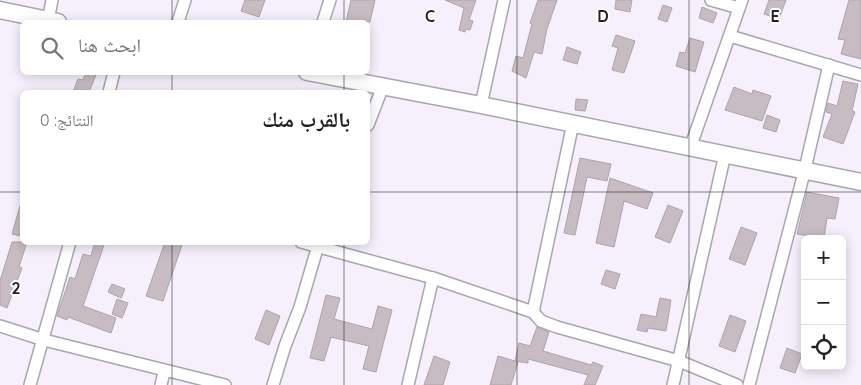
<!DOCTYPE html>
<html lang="ar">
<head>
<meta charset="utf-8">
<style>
	body { margin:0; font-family:Quicksand,"Noto Naskh Arabic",sans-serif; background:#f2f2f2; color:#222; direction:rtl }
	.controls { position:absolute; right:15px; bottom:15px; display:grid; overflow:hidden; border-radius:8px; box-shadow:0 2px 12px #0003 }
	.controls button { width:45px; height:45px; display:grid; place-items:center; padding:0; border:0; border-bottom:1px solid #e0e0e0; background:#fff; color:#222; font:25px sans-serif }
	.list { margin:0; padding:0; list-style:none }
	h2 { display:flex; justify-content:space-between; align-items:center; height:65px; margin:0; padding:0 20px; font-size:21px }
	h2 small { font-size:16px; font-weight:400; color:#767676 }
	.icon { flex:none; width:28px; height:28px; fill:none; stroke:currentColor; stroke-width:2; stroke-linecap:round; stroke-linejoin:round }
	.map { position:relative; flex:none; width:861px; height:385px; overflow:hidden; direction:ltr }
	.search { position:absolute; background:#fff; box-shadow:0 2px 12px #0003; left:20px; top:20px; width:350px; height:55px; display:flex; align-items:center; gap:12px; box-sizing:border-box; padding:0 18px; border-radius:8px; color:#767676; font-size:19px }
	.panel { position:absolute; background:#fff; box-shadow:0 2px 12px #0003; left:20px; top:90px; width:350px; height:155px; border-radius:8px; direction:rtl }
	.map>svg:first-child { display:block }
	.building { fill:#c7bcc2; stroke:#aea3a9 }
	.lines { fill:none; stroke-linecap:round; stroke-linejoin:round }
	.minor-casing { stroke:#a9a5af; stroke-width:14 }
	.secondary-casing { stroke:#a9a5af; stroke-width:19 }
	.minor { stroke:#fff; stroke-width:11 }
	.secondary { stroke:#fff; stroke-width:16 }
	.grid { fill:none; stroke:#232226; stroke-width:1; stroke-opacity:0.55 }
	.grid-label { font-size:16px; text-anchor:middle; font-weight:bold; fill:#232226; stroke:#fff; stroke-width:4; stroke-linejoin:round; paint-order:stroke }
</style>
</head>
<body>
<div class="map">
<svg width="861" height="385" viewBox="0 0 861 385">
	<rect width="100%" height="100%" fill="#f5f0fc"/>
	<g class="building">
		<polygon points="245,0 265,0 259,17 241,11"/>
		<polygon points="351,0 375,0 370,22 346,22"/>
		<polygon points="445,0 476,0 469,20 473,21 470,30 466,29 465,32 459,30 464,8"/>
		<polygon points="538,0 557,0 547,29 542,54 534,52 526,78 512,71 516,56 523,58 532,24 530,23"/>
		<polygon points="616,0 632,0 630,12 615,9"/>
		<polygon points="769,0 786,0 779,19 764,14"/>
		<polygon points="849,0 861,0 861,59 841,54 845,40 838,39"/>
		<polygon points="663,5 672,8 667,22 658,19"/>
		<polygon points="702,7 717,13 713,23 699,18"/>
		<polygon points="616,35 635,41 624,73 612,70 618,48 612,46"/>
		<polygon points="690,38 704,42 695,72 676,66 680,52 685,53"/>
		<polygon points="567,47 581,52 577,64 563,60"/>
		<polygon points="86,72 96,75 89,92 73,92 78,79 83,80"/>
		<polygon points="843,81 858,84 852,111 855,112 843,144 823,137 832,114 826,112 828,103 837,106"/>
		<polygon points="734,87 752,94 753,90 771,96 762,121 725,110"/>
		<polygon points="576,99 588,100 585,111 575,110"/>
		<polygon points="767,115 780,120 776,132 763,128"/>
		<polygon points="580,158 611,164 607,181 587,177 575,235 564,233"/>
		<polygon points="610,178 653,193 647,209 624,201 614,247 596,243"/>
		<polygon points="807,192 839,198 835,219 827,218 824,238 797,234"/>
		<polygon points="668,205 683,211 670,243 655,237"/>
		<polygon points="20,206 22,206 21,236 12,234"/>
		<polygon points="741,227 757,233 745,265 729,259"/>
		<polygon points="12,242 27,242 19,267 22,268 7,308 0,305 0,281"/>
		<polygon points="95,242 105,242 83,306 116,318 111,333 68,317 67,320 57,316 70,277 75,279 83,254 91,256"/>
		<polygon points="165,242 183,242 163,301 146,296"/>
		<polygon points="606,270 620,274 615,289 601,284"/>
		<polygon points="112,284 125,289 121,298 108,292"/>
		<polygon points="326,295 340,298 334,319 372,329 378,306 392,310 376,372 363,369 369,346 331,337 324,361 310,358"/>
		<polygon points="660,298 671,300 666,331 648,328 647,332 637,330 641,314 656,317"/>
		<polygon points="117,299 128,303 122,318 112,314"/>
		<polygon points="266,310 280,316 269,345 255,339"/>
		<polygon points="730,315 746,321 735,352 719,346"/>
		<polygon points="537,327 549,332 543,351 591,365 593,362 603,366 595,385 584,385 588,375 528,359 528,363 515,361 519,343 530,346"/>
		<polygon points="787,348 802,354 795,373 780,368"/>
		<polygon points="434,356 450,362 443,385 424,385"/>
		<polygon points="498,356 518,362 511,385 490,385"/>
	</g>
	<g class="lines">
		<defs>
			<g id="minor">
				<polyline points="711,0 739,8"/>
				<polyline points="48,21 52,0"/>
				<polyline points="178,22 185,0"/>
				<polyline points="323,22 330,0"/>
				<polyline points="730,36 861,75"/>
				<polyline points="109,92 114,72"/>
				<polyline points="481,105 504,0"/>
				<polyline points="368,125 383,86"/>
				<polyline points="690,148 742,0"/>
				<polyline points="301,242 433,278 533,312 541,321 557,327 679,361 737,385"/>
				<polyline points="533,312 573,123"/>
				<polyline points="0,326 44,340 225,385"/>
				<polyline points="30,385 70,242"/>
				<polyline points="161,385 164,372"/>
				<polyline points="273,385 285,346 300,307 319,242"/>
				<polyline points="408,385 433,278"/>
				<polyline points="673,385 725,154"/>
				<polyline points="749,385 805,169 829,65"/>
			</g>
			<g id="secondary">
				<polyline points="0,10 58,22"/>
				<polyline points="307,72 481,105 861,182"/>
			</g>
		</defs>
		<use href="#minor" class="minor-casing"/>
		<use href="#secondary" class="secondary-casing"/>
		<use href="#minor" class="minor"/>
		<use href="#secondary" class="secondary"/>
	</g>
	<path class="grid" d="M172 0V22M344 0V22M517 0V385M689 0V385M172 72V92M344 72V92M0 192H22M368 192H861M172 242V385M344 242V385"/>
	<g class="grid-label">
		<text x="430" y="22">C</text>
		<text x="603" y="22">D</text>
		<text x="775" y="22">E</text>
		<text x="16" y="294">2</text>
	</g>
</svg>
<div class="controls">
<button>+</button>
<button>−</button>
<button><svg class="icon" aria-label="locate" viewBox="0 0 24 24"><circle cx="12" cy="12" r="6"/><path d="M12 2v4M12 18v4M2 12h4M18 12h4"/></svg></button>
</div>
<div class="search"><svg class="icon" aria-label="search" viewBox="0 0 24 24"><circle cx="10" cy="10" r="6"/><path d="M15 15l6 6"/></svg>ابحث هنا</div>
<section class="panel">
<h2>بالقرب منك<small>النتائج: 0</small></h2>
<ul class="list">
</ul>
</section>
</div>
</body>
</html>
